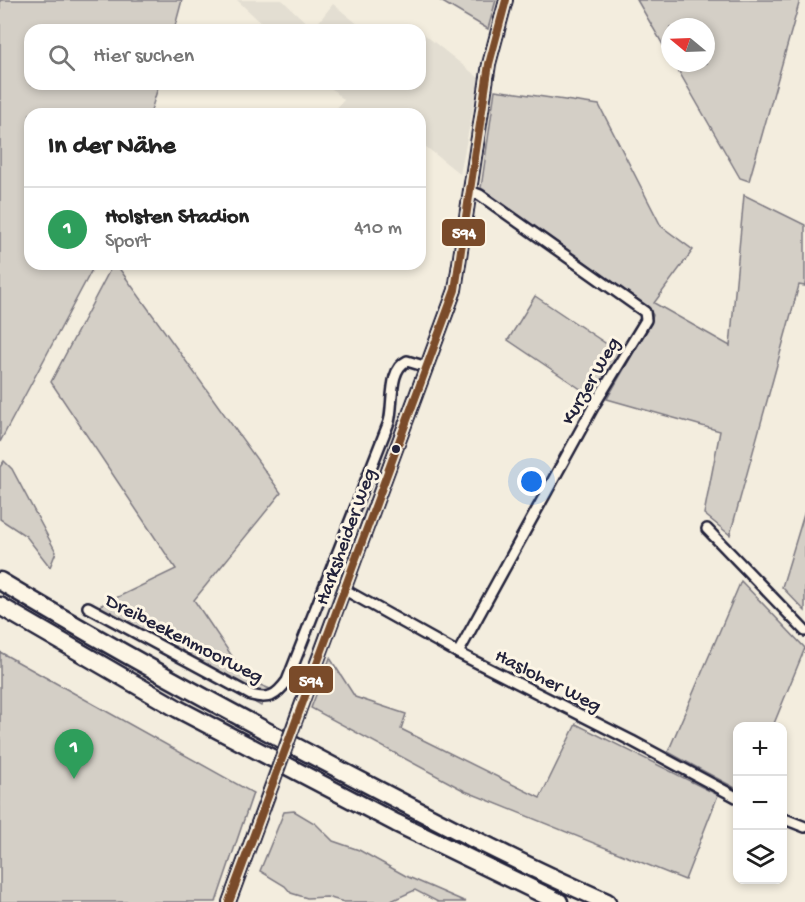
<!DOCTYPE html>
<html lang="de">
<head>
<meta charset="utf-8">
<style>
	body { margin:0; font-family:"Gochi Hand",sans-serif; background:#f2f2f2; color:#222 }
	.controls { position:absolute; right:18px; bottom:18px; display:grid; overflow:hidden; border-radius:12px; box-shadow:0 3px 9px #0003 }
	.controls button { width:54px; height:54px; display:grid; place-items:center; padding:0; border:0; border-bottom:2px solid #e0e0e0; background:#fff; color:#222; font:30px sans-serif }
	.compass { position:absolute; left:661px; top:18px; width:54px; height:54px; border-radius:50%; background:#fff; box-shadow:0 3px 9px #0003; rotate:289deg }
	.you { position:absolute; left:532px; top:482px; width:21px; height:21px; margin:-15px; border:4px solid #fff; border-radius:50%; background:#1a73e8; box-shadow:0 0 0 9px #1a73e833 }
	.badge { display:grid; place-items:center; width:39px; height:39px; border-radius:50%; background:#1f6fb2; color:#fff; font-size:20px; font-weight:700 }
	.pin { position:absolute; translate:-50% -50px; filter:drop-shadow(0 2px 3px #0008) }
	.pin::after { content:''; position:absolute; top:32px; width:21px; height:18px; background:inherit; clip-path:polygon(0 0,100% 0,50% 100%) }
	.list { margin:0; padding:0; list-style:none }
	h2 { display:flex; justify-content:space-between; align-items:center; height:78px; margin:0; padding:0 24px; font-size:26px }
	h2 small { font-size:20px; font-weight:400; color:#767676 }
	.list li { display:grid; grid-template-columns:39px 1fr auto; gap:18px; align-items:center; box-sizing:border-box; height:84px; padding:0 24px; border-top:2px solid #e0e0e0 }
	.list b { display:block; font-size:22px; white-space:nowrap }
	.list p { margin:0; font-size:20px; white-space:nowrap; color:#767676 }
	.list em { font-size:20px; font-style:normal; color:#767676 }
	.icon { flex:none; width:33px; height:33px; fill:none; stroke:currentColor; stroke-width:2; stroke-linecap:round; stroke-linejoin:round }
	.map { position:relative; flex:none; width:805px; height:902px; overflow:hidden }
	.search { position:absolute; background:#fff; box-shadow:0 3px 9px #0003; left:24px; top:24px; width:402px; height:66px; display:flex; align-items:center; gap:15px; box-sizing:border-box; padding:0 21px; border-radius:18px; color:#767676; font-size:22px }
	.panel { position:absolute; background:#fff; box-shadow:0 3px 9px #0003; left:24px; top:108px; width:402px; height:162px; border-radius:18px }
	.map>svg:first-child { display:block }
	.built { fill:#e3ded2 }
	.green { fill:#d4cfc6; stroke:#7b7880; stroke-width:1.5 }
	.lines { fill:none; stroke-linecap:round; stroke-linejoin:round }
	.street-casing { stroke:#22223b; stroke-width:14 }
	.secondary-casing { stroke:#22223b; stroke-width:16 }
	.highway-casing { stroke:#22223b; stroke-width:21 }
	.street { stroke:#fcf5e5; stroke-width:9 }
	.secondary { stroke:#fcf5e5; stroke-width:12 }
	.highway { stroke:#fcf5e5; stroke-width:16 }
	.secondary-bridge-casing { stroke:#22223b; stroke-width:16; stroke-linecap:butt }
	.secondary-bridge { stroke:#fcf5e5; stroke-width:12 }
	.bus-1-casing { stroke:#fcf5e5; stroke-width:12 }
	.bus-1 { stroke:#7a4b2a; stroke-width:8 }
	.bus-dot { fill:#22223b; stroke:#fcf5e5; stroke-width:2 }
	.labels { text-anchor:middle; stroke-width:6; stroke-linejoin:round; paint-order:stroke }
	.street-label { font-size:20px; fill:#22223b; stroke:#fcf5e5 }
	.line-badge { stroke:#fcf5e5; stroke-width:2 }
	.badge-label { font-size:16px; text-anchor:middle; font-weight:bold; fill:#fff }
</style>
</head>
<body>
<div class="map">
<svg width="805" height="902" viewBox="0 0 805 902">
	<rect width="100%" height="100%" fill="#f3edde"/>
	<filter id="ink" filterUnits="userSpaceOnUse"><feTurbulence type="fractalNoise" baseFrequency=".0167" numOctaves="2"/><feDisplacementMap in="SourceGraphic" scale="12" xChannelSelector="R" yChannelSelector="G"/><feConvolveMatrix kernelMatrix="1 2 1 2 8 2 1 2 1" color-interpolation-filters="sRGB"/></filter>
	<g filter="url(#ink)">
		<g class="built">
			<polygon points="237,0 282,0 313,29 333,4 365,30 269,30"/>
			<polygon points="420,31 479,78 460,174 420,142 420,114 331,114 344,100 327,84 420,84"/>
		</g>
		<g class="green">
			<polygon points="0,0 182,0 174,30 30,30 30,84 159,84 150,114 30,114 30,264 95,264 0,442"/>
			<polygon points="439,0 496,0 488,29"/>
			<polygon points="637,0 800,0 749,181 740,178 674,63 706,63 706,27 670,27 670,57"/>
			<polygon points="495,90 599,105 661,226 693,250 654,303 730,346 744,195 805,225 805,286 799,285 730,535 704,514 720,431 607,399 651,322 653,315 648,307 481,188"/>
			<polygon points="113,264 116,264 281,493 194,600 248,680 270,689 261,706 102,618 95,608 176,569 51,382"/>
			<polygon points="535,296 620,353 594,398 508,340"/>
			<polygon points="4,461 12,469 56,552 50,567 26,536 0,519 0,467"/>
			<polygon points="805,511 805,611 782,587"/>
			<polygon points="741,581 805,648 773,726 738,726 737,789 668,752"/>
			<polygon points="0,652 253,793 216,902 0,902"/>
			<polygon points="330,658 355,697 406,714 401,729 540,798 576,724 718,795 685,880 465,791 311,708"/>
			<polygon points="294,811 316,824 333,841 359,850 406,876 466,902 438,902 415,890 389,902 344,902 327,897 307,898 291,893 285,886 260,871 284,812"/>
		</g>
		<g class="lines">
			<defs>
				<g id="street">
					<polyline points="707,529 805,631"/>
					<polyline points="345,590 458,653 632,741 738,798"/>
					<path d="M88 607 251 695C269 700 276 696 287 681L389 422C394 403 388 370 407 361L427 367"/>
					<polyline points="458,653 596,402 646,320 645,312 480,195 470,191"/>
					<polyline points="782,818 805,827"/>
				</g>
				<g id="secondary">
					<polyline points="299,711 455,290 489,64 506,0"/>
					<polyline points="229,902 269,793"/>
				</g>
				<g id="highway">
					<path d="M0 581C113 649 229 712 346 773 432 818 518 863 607 902"/>
					<polyline points="0,606 178,709 396,823 559,902"/>
				</g>
			</defs>
			<use href="#street" class="street-casing"/>
			<use href="#secondary" class="secondary-casing"/>
			<use href="#highway" class="highway-casing"/>
			<use href="#street" class="street"/>
			<use href="#secondary" class="secondary"/>
			<use href="#highway" class="highway"/>
			<defs>
				<polyline id="secondary-bridge" points="269,793 299,711"/>
			</defs>
			<use href="#secondary-bridge" class="secondary-bridge-casing"/>
			<use href="#secondary-bridge" class="secondary-bridge"/>
			<defs>
				<polyline id="bus-1" points="229,902 455,290 489,64 506,0"/>
			</defs>
			<use href="#bus-1" class="bus-1-casing"/>
			<use href="#bus-1" class="bus-1"/>
		</g>
	</g>
	<circle class="bus-dot" cx="396" cy="449" r="5"/>
	<g class="labels">
		<g class="street-label">
			<text transform="translate(589 380) rotate(-60)" y="7">Kurzer Weg</text>
			<text transform="translate(344 536) rotate(-70)" y="7">Harksheider Weg</text>
			<text transform="translate(185 637) rotate(27)" y="7">Dreibeekenmoorweg</text>
			<text transform="translate(549 679) rotate(27)" y="7">Hasloher Weg</text>
		</g>
	</g>
	<g class="line-badge">
		<rect x="441" y="218" width="45" height="29" rx="6" fill="#7a4b2a"/>
		<rect x="288" y="665" width="46" height="29" rx="6" fill="#7a4b2a"/>
	</g>
	<g class="badge-label">
		<text x="464" y="238">594</text>
		<text x="311" y="686">594</text>
	</g>
</svg>
<div class="controls">
<button>+</button>
<button>−</button>
<button><svg class="icon" aria-label="layers" viewBox="0 0 24 24"><path d="M12 4l9 5-9 5-9-5zM3 14l9 5 9-5"/></svg></button>
</div>
<svg class="compass" viewBox="-18 -18 36 36"><path d="M0-13l5 13h-10z" fill="#e53935"/><path d="M0 13l5-13h-10z" fill="#767676"/></svg>
<div class="you"></div>
<div class="pin badge" style="left:74px;top:779px;background:#2e9e5b">1</div>
<div class="search"><svg class="icon" aria-label="search" viewBox="0 0 24 24"><circle cx="10" cy="10" r="6"/><path d="M15 15l6 6"/></svg>Hier suchen</div>
<section class="panel">
<h2>In der Nähe<small></small></h2>
<ul class="list">
<li><span class="badge" style="background:#2e9e5b">1</span><div><b>Holsten Stadion</b><p>Sport</p></div><em>410 m</em></li>
</ul>
</section>
</div>
</body>
</html>
